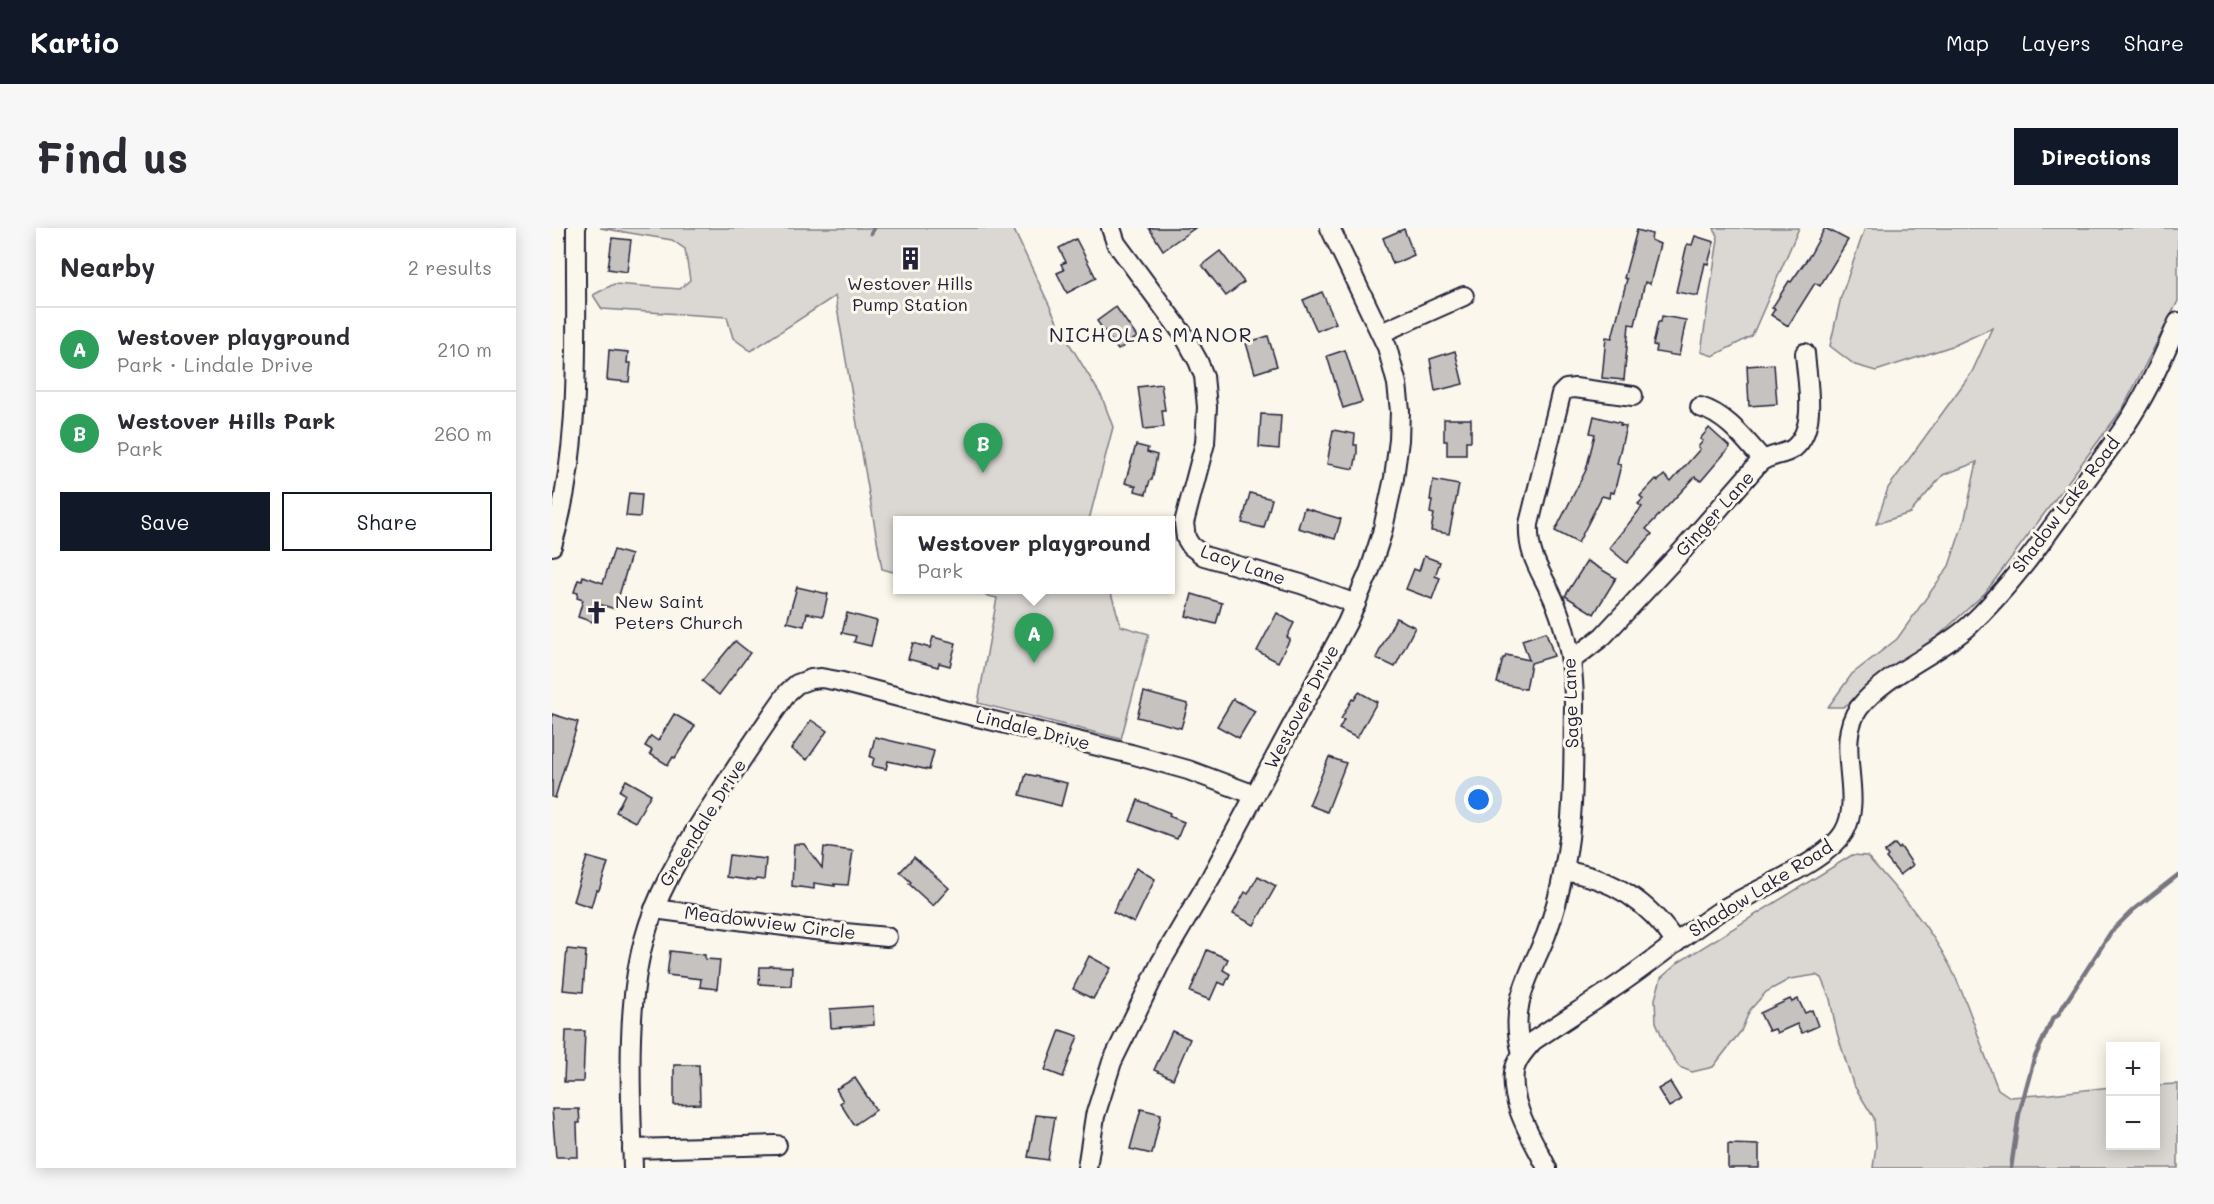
<!DOCTYPE html>
<html lang="en">
<head>
<meta charset="utf-8">
<style>
	body { margin:0; font-family:Mali,sans-serif; background:#f7f7f7; color:#2b2b33 }
	.controls { position:absolute; right:18px; bottom:18px; display:grid; overflow:hidden; border-radius:0px; box-shadow:0 3px 15px #0003 }
	.controls button { width:54px; height:54px; display:grid; place-items:center; padding:0; border:0; border-bottom:2px solid #e1e1e2; background:#fff; color:#2b2b33; font:30px sans-serif }
	.you { position:absolute; left:927px; top:572px; width:21px; height:21px; margin:-15px; border:4px solid #fff; border-radius:50%; background:#1a73e8; box-shadow:0 0 0 9px #1a73e833 }
	.badge { display:grid; place-items:center; width:39px; height:39px; border-radius:50%; background:#111827; color:#fff; font-size:20px; font-weight:700 }
	.pin { position:absolute; translate:-50% -50px; filter:drop-shadow(0 2px 3px #0008) }
	.pin::after { content:''; position:absolute; top:32px; width:21px; height:18px; background:inherit; clip-path:polygon(0 0,100% 0,50% 100%) }
	.popup { position:absolute; left:341px; top:288px; width:282px; height:78px; box-sizing:border-box; display:grid; place-content:center; border-radius:0px; background:#fff; filter:drop-shadow(0 2px 4px #0005); font-size:20px; white-space:nowrap; color:#7c7c81 }
	.popup b { font-size:22px; color:#2b2b33 }
	.popup::after { content:''; position:absolute; left:50%; top:100%; margin-left:-12px; border:12px solid transparent; border-top-color:#fff }
	.list { margin:0; padding:0; list-style:none }
	h2 { display:flex; justify-content:space-between; align-items:center; height:78px; margin:0; padding:0 24px; font-size:26px }
	h2 small { font-size:20px; font-weight:400; color:#7c7c81 }
	.list li { display:grid; grid-template-columns:39px 1fr auto; gap:18px; align-items:center; box-sizing:border-box; height:84px; padding:0 24px; border-top:2px solid #e1e1e2 }
	.list b { display:block; font-size:22px; white-space:nowrap }
	.list p { margin:0; font-size:20px; white-space:nowrap; color:#7c7c81 }
	.list em { font-size:20px; font-style:normal; color:#7c7c81 }
	.actions { display:flex; gap:12px; padding:18px 24px }
	.actions a { flex:1; padding:14px 0; border:2px solid #111827; border-radius:0px; text-align:center; font-size:21px; color:#111827 }
	.actions .main { background:#111827; color:#fff }
	.map { position:relative; flex:none; width:1626px; height:940px; overflow:hidden; border-radius:0px }
	header { display:flex; align-items:center; gap:36px; box-sizing:border-box; height:84px; padding:0 30px; background:#111827; color:#fff }
	header strong { font-size:28px }
	nav { display:flex; gap:33px; margin-inline-start:auto; font-size:21px }
	.intro { display:flex; align-items:center; justify-content:space-between; box-sizing:border-box; height:144px; padding:0 36px }
	h1 { margin:0; font-size:42px }
	.button { padding:15px 27px; border-radius:0px; background:#111827; color:#fff; font-size:21px; font-weight:700 }
	main { display:flex; gap:36px; padding:0 36px }
	aside { flex:1; background:#fff; border-radius:0px; box-shadow:0 3px 15px #0003 }
	.map>svg:first-child { display:block }
	.green { fill:#dbd8d3; stroke:#7e7d87; stroke-width:1.5 }
	.lines { fill:none; stroke-linecap:round; stroke-linejoin:round }
	.stream { stroke:#787681; stroke-width:4.5 }
	.building { fill:#c6c2c0; stroke:#22223b; stroke-width:1.5 }
	.minor-casing { stroke:#22223b; stroke-width:22 }
	.minor { stroke:#fbf7ec; stroke-width:18 }
	.labels { text-anchor:middle; stroke-width:6; stroke-linejoin:round; paint-order:stroke }
	.poi-label { font-size:18px; fill:#22223b; stroke:#fbf7ec }
	.street-label { font-size:18px; fill:#22223b; stroke:#fbf7ec }
	.neighbourhood-label { font-size:20px; letter-spacing:1.5px; fill:#22223b; stroke:#fbf7ec }
</style>
</head>
<body>
<header>
<strong>Kartio</strong>
<nav><a>Map</a><a>Layers</a><a>Share</a></nav>
</header>
<div class="intro"><h1>Find us</h1><a class="button">Directions</a></div>
<main>
<aside>
<h2>Nearby<small>2 results</small></h2>
<ul class="list">
<li><span class="badge" style="background:#2e9e5b">A</span><div><b>Westover playground</b><p>Park · Lindale Drive</p></div><em>210 m</em></li>
<li><span class="badge" style="background:#2e9e5b">B</span><div><b>Westover Hills Park</b><p>Park</p></div><em>260 m</em></li>
</ul>
<div class="actions"><a class="main">Save</a><a>Share</a></div>
</aside>
<div class="map">
<svg width="1626" height="940" viewBox="0 0 1626 940">
	<rect width="100%" height="100%" fill="#fbf7ec"/>
	<filter id="ink" filterUnits="userSpaceOnUse"><feTurbulence type="fractalNoise" baseFrequency=".0167" numOctaves="2"/><feDisplacementMap in="SourceGraphic" scale="12" xChannelSelector="R" yChannelSelector="G"/><feConvolveMatrix kernelMatrix="1 2 1 2 8 2 1 2 1" color-interpolation-filters="sRGB"/></filter>
	<g filter="url(#ink)">
		<g class="green">
			<polygon points="48,0 461,0 509,102 550,169 561,199 537,292 346,292 345,345 330,341 283,68 199,123 181,110 175,89 50,81 41,67 62,56 128,61 138,52 133,21 120,12"/>
			<polygon points="1162,0 1247,0 1200,108 1161,128 1149,124 1166,11"/>
			<polygon points="1313,0 1626,0 1626,73 1571,180 1433,365 1384,410 1325,456 1291,479 1276,479 1300,446 1345,411 1397,338 1413,290 1425,234 1391,247 1358,285 1324,296 1336,260 1420,144 1440,100 1403,117 1324,143 1303,137 1278,118 1289,69"/>
			<polygon points="412,362 558,362 569,398 597,406 569,511 426,475 445,370"/>
			<path d="M1300 627 1315 628C1345 662 1377 697 1398 738 1418 777 1429 820 1446 861L1458 869 1499 866 1558 859V918H1604V857L1626 856V940H1321L1324 918 1322 890 1301 856 1285 805 1278 771 1269 750 1264 747 1238 751 1214 764 1198 782 1189 803 1161 839 1140 844 1127 839 1114 818 1104 794 1103 771 1109 750 1127 734Z"/>
		</g>
		<g class="lines">
			<g class="stream">
				<polyline points="319,5 322,0"/>
				<polyline points="1459,940 1467,886 1482,831 1501,790 1505,788 1559,704 1581,682 1626,647"/>
			</g>
		</g>
		<g class="building">
			<polygon points="597,0 643,0 611,22"/>
			<polygon points="1273,0 1296,12 1268,58 1263,55 1236,98 1219,87 1223,81 1220,80 1237,53 1239,54 1258,27"/>
			<polygon points="852,1 862,27 841,36 831,10"/>
			<polygon points="1085,2 1100,6 1099,12 1108,16 1098,56 1093,54 1083,97 1077,96 1072,152 1050,150 1054,109 1060,110 1075,51 1072,50"/>
			<polygon points="1143,8 1162,14 1156,36 1153,35 1146,68 1124,64 1135,16 1140,17"/>
			<polygon points="60,10 79,12 75,44 56,41"/>
			<polygon points="524,11 544,50 515,65 505,45 512,42 509,36 514,34 507,20"/>
			<polygon points="668,23 692,54 674,68 650,37"/>
			<polygon points="770,64 784,95 765,103 751,72"/>
			<polygon points="564,79 585,109 566,122 545,93"/>
			<polygon points="1110,88 1134,92 1127,128 1104,124 1105,118 1101,117 1106,94 1109,94"/>
			<polygon points="716,108 725,138 703,145 694,115"/>
			<polygon points="57,122 76,124 75,135 79,135 77,154 55,152"/>
			<polygon points="793,122 810,174 791,180 775,128"/>
			<polygon points="903,123 911,156 883,163 878,131"/>
			<polygon points="1222,136 1225,176 1197,178 1195,138"/>
			<polygon points="609,156 613,182 610,182 612,199 592,201 586,159"/>
			<polygon points="709,186 729,187 727,221 707,219"/>
			<polygon points="1042,188 1069,195 1068,197 1074,198 1065,236 1069,237 1062,265 1058,264 1057,270 1050,268 1026,315 1003,303 1034,242 1043,206 1038,205"/>
			<polygon points="892,191 919,191 919,213 914,213 914,227 895,227 895,213 892,213"/>
			<polygon points="1157,200 1178,219 1149,253 1143,249 1094,301 1100,306 1075,335 1057,320 1090,279 1086,276 1091,271 1088,268 1104,251 1106,253 1112,247 1119,254 1148,221 1146,219 1151,213 1148,211"/>
			<polygon points="781,202 803,206 802,217 805,217 805,225 802,241 775,236"/>
			<polygon points="584,217 596,220 595,224 605,227 600,252 598,252 594,266 583,263 584,258 573,255"/>
			<polygon points="881,252 907,257 897,306 879,303 882,286 878,285 880,272 878,272"/>
			<polygon points="77,265 90,266 88,289 74,288"/>
			<polygon points="698,265 720,271 712,300 690,295"/>
			<polygon points="752,280 789,291 783,311 746,300"/>
			<polygon points="62,322 79,327 63,381 50,377 44,395 26,389 31,372 25,370 26,365 22,364 26,352 30,353 31,348 51,355"/>
			<polygon points="872,328 888,334 883,348 888,350 880,371 854,361 862,341 867,343"/>
			<polygon points="1035,333 1064,350 1042,386 1013,368"/>
			<polygon points="245,359 276,366 271,388 255,385 252,398 235,394"/>
			<polygon points="640,366 670,375 664,396 634,388"/>
			<polygon points="295,385 325,393 319,418 302,414 304,408 290,405"/>
			<polygon points="725,385 742,395 735,409 738,411 726,434 705,423"/>
			<polygon points="844,390 863,399 843,439 824,430"/>
			<polygon points="994,404 1002,428 979,435 974,461 945,455 951,430 953,430 954,427 977,432 970,412"/>
			<polygon points="381,409 404,415 398,438 387,435 386,439 356,431 361,415 378,420"/>
			<polygon points="183,413 198,425 167,467 150,453"/>
			<polygon points="592,464 636,476 629,500 585,489"/>
			<polygon points="807,464 825,474 805,510 787,501 792,492 789,491 800,471 802,472"/>
			<polygon points="681,471 703,483 687,510 665,498"/>
			<polygon points="0,486 26,494 3,570 0,569"/>
			<polygon points="122,486 143,498 123,530 121,529 116,537 98,526 100,522 93,518 99,508 106,513"/>
			<polygon points="259,492 275,503 255,532 239,521"/>
			<polygon points="323,509 382,523 377,542 336,533 334,541 320,538 322,530 318,529"/>
			<polygon points="777,529 794,535 775,584 757,577"/>
			<polygon points="474,546 515,555 509,578 468,567"/>
			<polygon points="74,552 99,566 83,594 64,584 73,566 68,563"/>
			<polygon points="586,572 618,585 617,588 632,594 625,611 578,593"/>
			<polygon points="242,616 252,616 270,640 272,619 301,623 296,657 282,656 283,658 262,655 262,661 240,658"/>
			<polygon points="1343,616 1347,621 1349,619 1361,637 1348,647 1334,630 1336,628 1333,624"/>
			<polygon points="177,627 214,631 212,652 204,651 203,653 174,649"/>
			<polygon points="35,629 56,635 47,662 44,662 39,679 21,673"/>
			<polygon points="362,629 397,660 381,678 357,656 359,654 348,644"/>
			<polygon points="584,640 603,651 582,695 561,684"/>
			<polygon points="706,648 724,658 702,697 681,686 693,664 696,666"/>
			<polygon points="15,721 34,723 31,764 11,762"/>
			<polygon points="655,722 676,731 671,742 678,746 673,757 666,754 658,772 638,764"/>
			<polygon points="118,723 153,727 153,731 168,732 165,761 148,759 149,751 115,747"/>
			<polygon points="537,728 559,740 541,771 521,761"/>
			<polygon points="218,738 240,739 239,758 207,756 208,739 218,739"/>
			<polygon points="1238,771 1240,774 1246,771 1253,785 1260,782 1266,798 1250,805 1245,796 1225,805 1223,801 1217,803 1208,785"/>
			<polygon points="321,778 322,797 279,800 278,781"/>
			<polygon points="508,802 526,808 511,849 493,842"/>
			<polygon points="14,803 33,803 31,854 12,854"/>
			<polygon points="620,803 638,811 621,851 602,842"/>
			<polygon points="122,837 147,837 148,876 122,877"/>
			<polygon points="303,850 324,882 302,897 288,875 291,873 284,861"/>
			<polygon points="1118,854 1129,872 1117,879 1106,861"/>
			<polygon points="0,881 27,881 28,895 25,895 26,929 4,929"/>
			<polygon points="589,881 609,886 600,926 578,921"/>
			<polygon points="484,887 503,889 496,932 476,929"/>
			<polygon points="1176,916 1207,917 1207,940 1176,940"/>
		</g>
		<g class="lines">
			<defs>
				<g id="minor">
					<polyline points="559,0 564,15 631,106 646,133 652,148 655,179 653,215 632,295 634,310 639,318 652,328 749,356 804,376"/>
					<polyline points="829,105 912,68"/>
					<path d="M1148 179C1175 187 1193 212 1211 232"/>
					<path d="M0 318C31 216 23 106 24 0"/>
					<path d="M1020 432 1051 408 1131 322 1207 235C1217 226 1231 228 1242 220 1266 200 1255 154 1253 125"/>
					<path d="M1012 643C1061 650 1097 674 1124 715"/>
					<polyline points="102,681 262,702 335,709"/>
					<path d="M970 825C956 778 977 749 994 707 1002 686 1008 663 1012 641 1023 588 1021 531 1022 477 1022 442 1017 410 1004 377 992 346 975 331 977 296L1009 166 1014 161 1023 160 1081 168"/>
					<polyline points="80,921 225,917"/>
					<path d="M81 940C79 869 73 781 92 712 104 667 127 629 152 589 179 547 207 505 236 464L245 456 259 451 269 450 286 453 392 481 579 526 636 542 703 567"/>
					<polyline points="535,940 543,888 560,834 609,734 659,649 795,395 818,342 830,305 842,250 847,212 848,183 845,156 835,119 778,0"/>
					<path d="M995 940C981 911 958 878 962 844 964 832 973 822 981 813 1009 794 1038 776 1066 757 1100 734 1131 708 1165 685 1197 664 1274 635 1292 604 1313 568 1281 516 1307 480 1334 445 1385 427 1417 398 1455 362 1487 318 1517 276 1537 247 1560 219 1579 189 1598 159 1612 127 1626 94"/>
				</g>
			</defs>
			<use href="#minor" class="minor-casing"/>
			<use href="#minor" class="minor"/>
		</g>
	</g>
	<defs>
		<symbol id="building-bare" viewBox="-9 -9 18 18"><path d="M-4-6H4V6H1V3H-1V6H-4ZM-2.5-4.3h1.7v1.8h-1.7ZM.8-4.3h1.7v1.8H.8ZM-2.5-1h1.7V.8h-1.7ZM.8-1h1.7V.8H.8Z" fill="#22223b" stroke="#fbf7ec" stroke-width="2.5" paint-order="stroke"/></symbol>
		<symbol id="church-bare" viewBox="-9 -9 18 18"><path d="M-1.2-6h2.4v3.5h3.3v2.4h-3.3V6h-2.4V-.1h-3.3v-2.4h3.3Z" fill="#22223b" stroke="#fbf7ec" stroke-width="2.5" paint-order="stroke"/></symbol>
	</defs>
	<g fill-rule="evenodd">
		<use href="#building-bare" x="342" y="14" width="33" height="33"/>
		<use href="#church-bare" x="28" y="368" width="33" height="33"/>
	</g>
	<g class="labels">
		<g class="poi-label">
			<text x="358" y="62">Westover Hills<tspan x="358" dy="21">Pump Station</tspan></text>
			<text x="63" y="380" text-anchor="start">New Saint<tspan x="63" dy="21">Peters Church</tspan></text>
		</g>
		<g class="street-label">
			<text transform="translate(1514 277) rotate(-53)" y="6">Shadow Lake Road</text>
			<text transform="translate(1163 286) rotate(-48)" y="6">Ginger Lane</text>
			<text transform="translate(691 337) rotate(19)" y="6">Lacy Lane</text>
			<text transform="translate(1019 475) rotate(-92)" y="6">Sage Lane</text>
			<text transform="translate(750 479) rotate(-62)" y="6">Westover Drive</text>
			<text transform="translate(481 502) rotate(14)" y="6">Lindale Drive</text>
			<text transform="translate(151 595) rotate(-58)" y="6">Greendale Drive</text>
			<text transform="translate(1209 661) rotate(-32)" y="6">Shadow Lake Road</text>
			<text transform="translate(218 695) rotate(7)" y="6">Meadowview Circle</text>
		</g>
		<g class="neighbourhood-label">
			<text x="599" y="114">NICHOLAS MANOR</text>
		</g>
	</g>
</svg>
<div class="controls">
<button>+</button>
<button>−</button>
</div>
<div class="you"></div>
<div class="pin badge" style="left:482px;top:435px;background:#2e9e5b">A</div>
<div class="popup"><b>Westover playground</b>Park</div>
<div class="pin badge" style="left:431px;top:245px;background:#2e9e5b">B</div>
</div>
</main>
</body>
</html>
